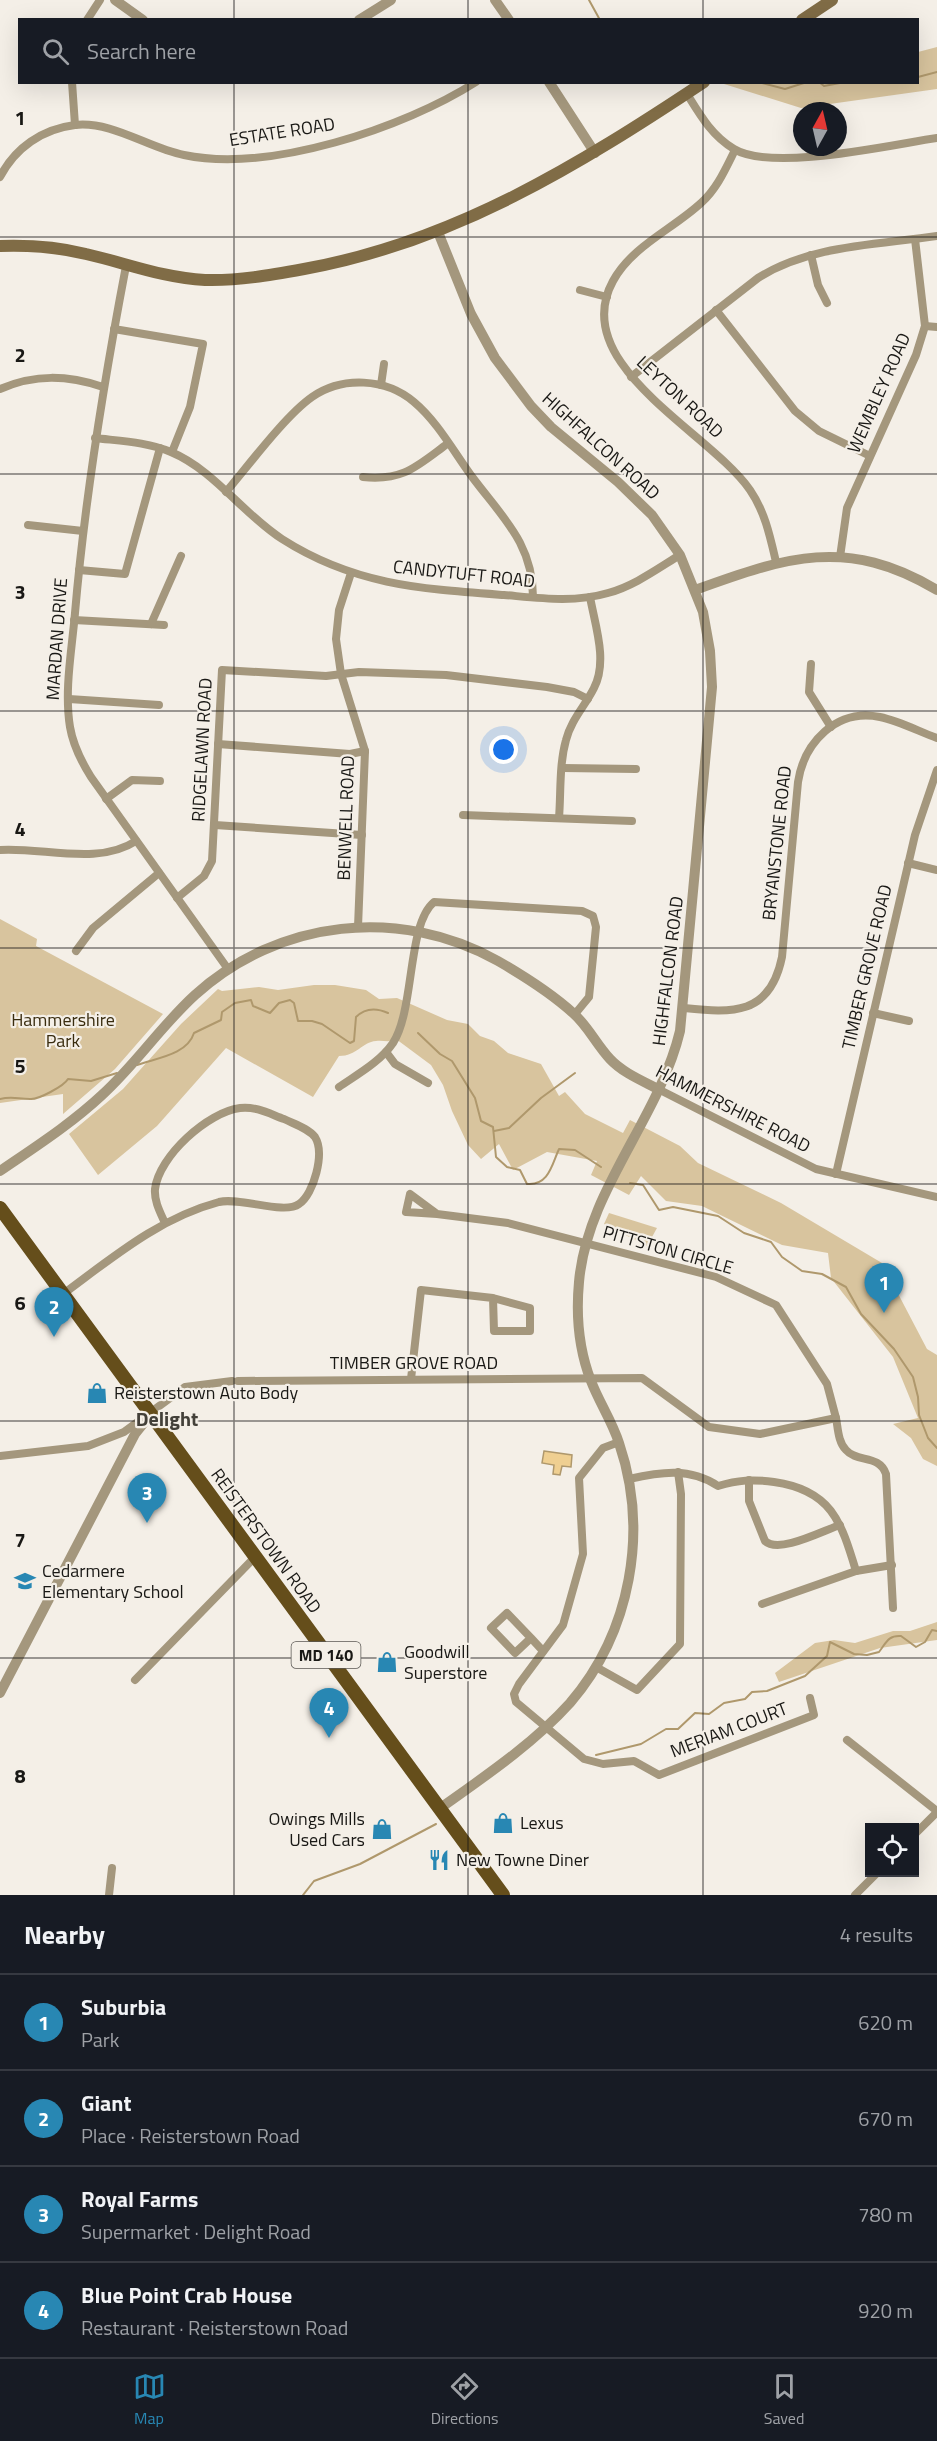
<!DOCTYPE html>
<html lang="en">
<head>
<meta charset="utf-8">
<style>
	body { margin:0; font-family:"Titillium Web",sans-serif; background:#20242c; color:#f1f3f6 }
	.controls { position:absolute; right:18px; bottom:18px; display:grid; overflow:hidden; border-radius:0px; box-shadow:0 6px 24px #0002 }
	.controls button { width:54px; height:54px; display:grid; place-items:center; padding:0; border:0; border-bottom:2px solid #363941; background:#171b24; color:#f1f3f6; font:30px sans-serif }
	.compass { position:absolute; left:793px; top:102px; width:54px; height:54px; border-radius:50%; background:#171b24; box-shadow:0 6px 24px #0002; rotate:8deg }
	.you { position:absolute; left:504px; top:750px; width:21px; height:21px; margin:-15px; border:4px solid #fff; border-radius:50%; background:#1a73e8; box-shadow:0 0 0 9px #1a73e833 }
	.badge { display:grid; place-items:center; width:39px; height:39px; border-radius:50%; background:#2887b3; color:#fff; font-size:20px; font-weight:700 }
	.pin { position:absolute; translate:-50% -50px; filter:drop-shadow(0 2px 3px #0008) }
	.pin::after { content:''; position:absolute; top:32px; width:21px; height:18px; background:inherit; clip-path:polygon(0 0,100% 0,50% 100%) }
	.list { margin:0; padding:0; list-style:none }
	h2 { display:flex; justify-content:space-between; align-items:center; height:78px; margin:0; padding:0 24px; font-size:26px }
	h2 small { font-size:20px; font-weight:400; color:#9ea1a6 }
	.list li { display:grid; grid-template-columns:39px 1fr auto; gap:18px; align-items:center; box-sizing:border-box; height:96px; padding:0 24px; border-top:2px solid #363941 }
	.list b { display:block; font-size:22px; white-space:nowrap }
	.list p { margin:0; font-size:20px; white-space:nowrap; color:#9ea1a6 }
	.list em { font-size:20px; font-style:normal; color:#9ea1a6 }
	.icon { flex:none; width:33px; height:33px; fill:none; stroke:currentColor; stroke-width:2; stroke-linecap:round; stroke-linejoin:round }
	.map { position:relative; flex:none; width:937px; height:1895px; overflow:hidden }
	.search { position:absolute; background:#171b24; box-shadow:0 6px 24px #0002; left:18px; right:18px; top:18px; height:66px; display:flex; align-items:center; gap:15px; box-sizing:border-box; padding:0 21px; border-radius:0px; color:#9ea1a6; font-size:22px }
	.sheet { height:462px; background:#171b24 }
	nav { display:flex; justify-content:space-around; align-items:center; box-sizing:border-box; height:84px; border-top:2px solid #363941; background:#171b24; font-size:16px; color:#9ea1a6 }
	nav a { display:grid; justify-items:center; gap:3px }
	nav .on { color:#2887b3 }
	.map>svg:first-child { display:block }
	.green { fill:#d8c49e }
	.water { fill:#efcf91; stroke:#af986c; stroke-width:1.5 }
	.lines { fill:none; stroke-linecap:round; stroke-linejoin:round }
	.stream { stroke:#af986c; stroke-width:2 }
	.minor { stroke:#a4977d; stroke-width:8 }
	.tertiary { stroke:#a4977d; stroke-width:10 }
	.secondary { stroke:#806c46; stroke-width:12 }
	.primary { stroke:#654e1b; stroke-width:14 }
	.grid { fill:none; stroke:#191815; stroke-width:1.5; stroke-opacity:0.55 }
	.labels { text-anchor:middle; stroke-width:4.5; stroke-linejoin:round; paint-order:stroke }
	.shield { fill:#f4efe7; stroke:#5b5854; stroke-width:1.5 }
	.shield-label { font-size:16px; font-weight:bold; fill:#191815 }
	.street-label { font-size:18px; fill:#191815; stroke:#f4efe7 }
	.park-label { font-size:18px; fill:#392c0f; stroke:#f4efe7 }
	.poi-label { font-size:18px; fill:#191815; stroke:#f4efe7; text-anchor:start }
	.neighbourhood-label { font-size:20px; font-weight:bold; fill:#434039; stroke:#f4efe7 }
	.grid-label { font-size:20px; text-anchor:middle; font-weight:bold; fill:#191815; stroke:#f4efe7; stroke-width:4.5; stroke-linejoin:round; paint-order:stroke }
</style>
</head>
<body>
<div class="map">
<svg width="937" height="1895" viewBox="0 0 937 1895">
	<rect width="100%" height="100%" fill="#f4efe7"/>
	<g class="green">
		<polygon points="937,47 937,89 801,108 724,84 918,82 918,52"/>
		<polygon points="0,919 37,939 36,946 163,1014 115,1069 63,1114 63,1094 0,1103"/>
		<path d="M314 985H335L366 990 379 999 397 998 447 1020 468 1024 480 1036 494 1041 508 1053 541 1064 559 1096 565 1092 585 1114 623 1133 630 1120 680 1146 698 1163 781 1203 882 1263 927 1349 937 1355V1466L923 1459 911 1438 893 1424 918 1418 893 1357 831 1278 828 1253 782 1245 702 1206 666 1201 641 1176 629 1195 591 1175 597 1161 547 1152 513 1170 499 1144 481 1159 468 1145 452 1111 443 1085 431 1065 396 1039C389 1043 384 1040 376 1041 362 1042 357 1056 339 1056L313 1097 226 1048 157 1126 98 1175 69 1134 123 1089 181 1024 218 989 222 991 259 987 278 990Z"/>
		<polygon points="609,1213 657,1228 647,1246 604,1224"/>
		<polygon points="937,1622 937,1640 880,1648 779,1682 775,1673 815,1643 834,1640 855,1643 893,1631 910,1631"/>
	</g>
	<polygon class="water" points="544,1451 572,1455 571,1467 562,1466 560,1475 553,1474 554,1465 542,1463"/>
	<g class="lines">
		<g class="stream">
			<polyline points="589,0 600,20"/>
			<polyline points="918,77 937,72"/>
			<polyline points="758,82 785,89 807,82"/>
			<polyline points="819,82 824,86 845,82"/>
			<path d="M418 1033 440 1054 452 1061 475 1098 481 1121 493 1127 496 1157 507 1167 520 1170 527 1184C549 1186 552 1164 559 1149L575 1150 601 1167"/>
			<path d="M137 1065C156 1058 187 1055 194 1033L221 1020 222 1012 235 1003 251 1000 253 1006 270 1013 279 1003 290 1000 294 1003 298 1021H312L322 1024 350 1043 354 1041 356 1017C365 1008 377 1008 388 1013"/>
			<path d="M0 1099C12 1096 18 1099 30 1099 38 1100 64 1086 68 1079L91 1081 117 1073"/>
			<polyline points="494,1131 509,1128 541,1098 575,1073"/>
			<polyline points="630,1183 643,1185 659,1210 673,1207 718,1216 744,1233 771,1242 782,1257 802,1271 822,1274 846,1287 861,1314 894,1349 913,1377 918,1397 919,1415 928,1438 937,1448"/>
			<path d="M596 1755 641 1744 666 1729H678L695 1713 709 1714 724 1703 745 1699 752 1692 767 1691 805 1676 827 1656 830 1642 854 1654 867 1655 879 1652C886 1643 888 1635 901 1636L916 1647 925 1642 932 1630 937 1631"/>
			<polyline points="303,1895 314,1881 360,1864 436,1824"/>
		</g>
		<g class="minor">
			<polyline points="87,20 100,0"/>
			<polyline points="72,82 75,125"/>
			<path d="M687 94C700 115 712 136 734 149 772 172 890 145 937 138"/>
			<path d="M735 150C726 168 717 189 701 203 673 229 632 246 613 281 567 365 710 432 750 490 765 512 770 536 776 562"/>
			<path d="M0 177C15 148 42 129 75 125 113 121 148 148 184 155 269 173 404 128 476 82"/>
			<polyline points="811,255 818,285 827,303"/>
			<path d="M126 266C104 381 85 496 75 613 72 649 64 690 70 727 73 745 81 761 91 777L228 969"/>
			<polyline points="580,290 607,297"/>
			<polyline points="716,310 795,411 819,431 870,456"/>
			<polyline points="925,326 937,327"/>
			<polyline points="114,329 203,344 190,407 172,452"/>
			<path d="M631 377 758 278C810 245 877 245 937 236"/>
			<polyline points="381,385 384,364"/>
			<path d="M0 389C35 374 67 375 103 387"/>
			<path d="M95 438C120 441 148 442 171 452 214 470 243 514 282 539 354 585 421 589 504 595 539 598 574 603 608 593 634 586 657 569 680 555"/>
			<path d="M363 477C403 481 416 467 447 444"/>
			<path d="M226 492C249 465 285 416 312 397 342 376 386 378 414 402 438 422 455 454 473 478 503 518 533 544 533 597"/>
			<polyline points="28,525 83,531"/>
			<polyline points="840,557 847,508 916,355 925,326 915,239"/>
			<polyline points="79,570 125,574 160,448"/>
			<polyline points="351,573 339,610 336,639 341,674 365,751 358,927"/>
			<polyline points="74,620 164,625"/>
			<polyline points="151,624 181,556"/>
			<polyline points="811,664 809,692 831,727"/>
			<polyline points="69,699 159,705"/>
			<polyline points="218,744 350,754 365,751"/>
			<polyline points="563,768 636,769"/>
			<polyline points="106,799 132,780 160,781"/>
			<polyline points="463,815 632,821"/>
			<path d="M559 818C561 793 559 765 566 740 571 720 585 706 594 688 608 661 595 625 590 597"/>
			<polyline points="215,825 362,835"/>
			<path d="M0 850C43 847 98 866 136 841"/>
			<polyline points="908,863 937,870"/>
			<polyline points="177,898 204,876 212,861 222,670 326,676 359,672 446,675 547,687 574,692 588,699"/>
			<polyline points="76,951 93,928 159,873"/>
			<path d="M684 1008C732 1013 770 1016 782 957L798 782C804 743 836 708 880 717 899 721 918 731 937 738"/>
			<polyline points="873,1013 909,1021"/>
			<polyline points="386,1052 395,1064 428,1083"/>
			<path d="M339 1087C358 1074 380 1062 393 1043 415 1009 407 924 434 902L582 911 593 916 596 927 589 997 575 1014"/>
			<polyline points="660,1090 816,1169 937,1197"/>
			<polyline points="836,1174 915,835 937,770"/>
			<path d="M63 1294C112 1258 159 1218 219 1202 241 1197 284 1215 299 1204 314 1194 325 1153 315 1137 308 1128 294 1124 284 1119 270 1114 256 1106 240 1108 208 1112 159 1156 155 1189 154 1201 160 1212 165 1223"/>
			<polyline points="411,1379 421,1290 493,1298 530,1308 530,1331 494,1331 493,1298"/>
			<polyline points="238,1381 642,1378 709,1427 760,1434 836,1418 827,1384 776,1305 716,1277 508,1223 437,1214 410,1194 406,1212 437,1214"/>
			<path d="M836 1418C838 1428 838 1442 846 1450 857 1463 879 1454 886 1474L893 1608"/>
			<polyline points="619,1442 603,1448 579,1478 583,1554 563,1625 519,1684 514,1694 516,1702 584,1759 603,1764 634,1761 659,1775 814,1715 810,1698"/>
			<polyline points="0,1456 88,1446 124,1432 185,1387 232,1381"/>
			<path d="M629 1479C660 1472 690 1467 718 1486 738 1480 753 1479 774 1482 831 1490 841 1521 856 1571"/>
			<path d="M749 1480V1501L765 1541C779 1554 822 1531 840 1525"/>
			<polyline points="762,1604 856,1571 892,1565"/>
			<polyline points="531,1638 507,1613 491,1628 515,1653 531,1638 543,1651"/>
			<polyline points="596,1667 637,1690 680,1644 681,1494 678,1472"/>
			<polyline points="135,1680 255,1557"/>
			<polyline points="847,1740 937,1811"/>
			<polyline points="914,1835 937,1812"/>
			<polyline points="109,1895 112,1868"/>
			<polyline points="855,1895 878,1872"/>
		</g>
		<g class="tertiary">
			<polyline points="115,0 143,20"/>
			<polyline points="495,0 509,20"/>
			<polyline points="359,20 391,0"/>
			<polyline points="549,82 595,153"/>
			<path d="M438 232 471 314 495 358 531 406 551 427 618 482 652 515 680 555 703 612 710 651 712 687 680 1031C659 1119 587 1190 579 1282 576 1314 579 1350 591 1381 599 1402 612 1421 619 1443 649 1531 631 1632 570 1703 533 1744 484 1777 439 1809"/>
			<path d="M695 590C786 557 847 536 937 590"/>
			<path d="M0 1171C35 1147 71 1124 102 1095 136 1064 161 1026 195 995 279 919 400 906 498 961 524 976 551 993 573 1013 588 1026 596 1044 610 1059 623 1073 643 1081 660 1090"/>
			<polyline points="0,1693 135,1434 151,1414"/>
		</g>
		<g class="secondary">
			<polyline points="802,20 832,0"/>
			<path d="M0 246C29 245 58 247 86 254 126 263 163 278 205 280 238 281 271 275 304 269 454 242 579 165 704 82"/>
		</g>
		<polyline class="primary" points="0,1208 503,1895"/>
	</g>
	<path class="grid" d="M234 0V20M468 0V20M703 0V20M234 82V1895M468 82V1895M703 82V1895M0 237H937M0 474H937M0 711H937M0 948H937M0 1184H937M0 1421H937M0 1658H937"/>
	<defs>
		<symbol id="shop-bare" viewBox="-9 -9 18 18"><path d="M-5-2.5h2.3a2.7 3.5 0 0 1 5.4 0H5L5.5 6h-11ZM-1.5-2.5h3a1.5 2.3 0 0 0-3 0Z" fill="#2887b3" stroke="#f4efe7" stroke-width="2.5" paint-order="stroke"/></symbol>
		<symbol id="school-bare" viewBox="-9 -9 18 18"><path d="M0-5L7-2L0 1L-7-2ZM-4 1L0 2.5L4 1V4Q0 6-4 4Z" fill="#2887b3" stroke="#f4efe7" stroke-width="2.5" paint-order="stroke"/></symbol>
		<symbol id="restaurant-bare" viewBox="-9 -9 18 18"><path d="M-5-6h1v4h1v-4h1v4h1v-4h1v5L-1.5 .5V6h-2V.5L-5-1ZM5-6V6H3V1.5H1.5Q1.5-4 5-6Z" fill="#2887b3" stroke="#f4efe7" stroke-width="2.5" paint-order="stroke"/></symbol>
	</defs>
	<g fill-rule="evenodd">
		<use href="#shop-bare" x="82" y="1378" width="30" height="30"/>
		<use href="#school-bare" x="10" y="1566" width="30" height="30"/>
		<use href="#shop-bare" x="372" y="1647" width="30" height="30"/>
		<use href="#shop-bare" x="488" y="1808" width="30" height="30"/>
		<use href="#shop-bare" x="367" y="1814" width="30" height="30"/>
		<use href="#restaurant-bare" x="424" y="1845" width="30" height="30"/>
	</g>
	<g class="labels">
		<rect class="shield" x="291.5" y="1642" width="69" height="26" rx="4.5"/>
		<g class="shield-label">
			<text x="326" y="1661">MD 140</text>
		</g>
		<g class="street-label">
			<text transform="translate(282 132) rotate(-9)" y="6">ESTATE ROAD</text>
			<text transform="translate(879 393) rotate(-66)" y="6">WEMBLEY ROAD</text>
			<text transform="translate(680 397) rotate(43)" y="6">LEYTON ROAD</text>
			<text transform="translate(601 446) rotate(42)" y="6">HIGHFALCON ROAD</text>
			<text transform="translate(464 574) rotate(6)" y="6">CANDYTUFT ROAD</text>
			<text transform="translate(57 639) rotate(-86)" y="6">MARDAN DRIVE</text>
			<text transform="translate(202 750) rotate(-87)" y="6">RIDGELAWN ROAD</text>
			<text transform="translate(346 818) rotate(-88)" y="6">BENWELL ROAD</text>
			<text transform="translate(777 843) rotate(-84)" y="6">BRYANSTONE ROAD</text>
			<text transform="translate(867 967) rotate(-77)" y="6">TIMBER GROVE ROAD</text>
			<text transform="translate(668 971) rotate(-83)" y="6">HIGHFALCON ROAD</text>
			<text transform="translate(733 1109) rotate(27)" y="6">HAMMERSHIRE ROAD</text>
			<text transform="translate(668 1250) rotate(16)" y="6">PITTSTON CIRCLE</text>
			<text x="414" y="1369">TIMBER GROVE ROAD</text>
			<text transform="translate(266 1541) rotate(54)" y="6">REISTERSTOWN ROAD</text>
			<text transform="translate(729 1730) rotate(-21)" y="6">MERIAM COURT</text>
		</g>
		<g class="park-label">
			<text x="63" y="1026">Hammershire<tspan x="63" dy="21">Park</tspan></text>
		</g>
		<g class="poi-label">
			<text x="114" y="1399">Reisterstown Auto Body</text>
			<text x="42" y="1577">Cedarmere<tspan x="42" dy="21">Elementary School</tspan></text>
			<text x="404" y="1658">Goodwill<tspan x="404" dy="21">Superstore</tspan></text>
			<text x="365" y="1825" text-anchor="end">Owings Mills<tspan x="365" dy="21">Used Cars</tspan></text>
			<text x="520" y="1829">Lexus</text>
			<text x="456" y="1866">New Towne Diner</text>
		</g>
		<g class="neighbourhood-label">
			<text x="167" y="1426">Delight</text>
		</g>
	</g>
	<g class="grid-label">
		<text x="20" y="125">1</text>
		<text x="20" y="362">2</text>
		<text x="20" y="599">3</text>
		<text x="20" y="836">4</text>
		<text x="20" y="1073">5</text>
		<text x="20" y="1310">6</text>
		<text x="20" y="1547">7</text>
		<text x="20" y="1783">8</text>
	</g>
</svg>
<div class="controls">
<button><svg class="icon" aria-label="locate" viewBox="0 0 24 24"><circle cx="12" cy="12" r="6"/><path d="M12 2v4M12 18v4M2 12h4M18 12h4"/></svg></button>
</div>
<svg class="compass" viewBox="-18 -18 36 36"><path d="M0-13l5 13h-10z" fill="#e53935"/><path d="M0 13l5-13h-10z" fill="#9ea1a6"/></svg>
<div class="you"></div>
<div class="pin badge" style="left:884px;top:1313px">1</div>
<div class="pin badge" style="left:54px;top:1337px">2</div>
<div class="pin badge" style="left:147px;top:1523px">3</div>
<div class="pin badge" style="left:329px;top:1738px">4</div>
<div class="search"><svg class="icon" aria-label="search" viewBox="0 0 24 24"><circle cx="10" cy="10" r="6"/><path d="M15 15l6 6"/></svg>Search here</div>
</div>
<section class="sheet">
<h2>Nearby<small>4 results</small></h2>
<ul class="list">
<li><span class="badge">1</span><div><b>Suburbia</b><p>Park</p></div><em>620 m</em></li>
<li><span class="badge">2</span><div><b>Giant</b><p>Place · Reisterstown Road</p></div><em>670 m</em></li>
<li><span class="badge">3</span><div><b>Royal Farms</b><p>Supermarket · Delight Road</p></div><em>780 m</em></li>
<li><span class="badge">4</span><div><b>Blue Point Crab House</b><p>Restaurant · Reisterstown Road</p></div><em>920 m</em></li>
</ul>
</section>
<nav>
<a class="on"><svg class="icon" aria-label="map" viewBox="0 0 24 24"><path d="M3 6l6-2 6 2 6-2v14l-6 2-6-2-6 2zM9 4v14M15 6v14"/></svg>Map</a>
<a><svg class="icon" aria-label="directions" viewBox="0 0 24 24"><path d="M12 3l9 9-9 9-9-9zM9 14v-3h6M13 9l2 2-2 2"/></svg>Directions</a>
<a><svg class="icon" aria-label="saved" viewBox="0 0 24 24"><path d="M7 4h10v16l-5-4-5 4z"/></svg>Saved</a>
</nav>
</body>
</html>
